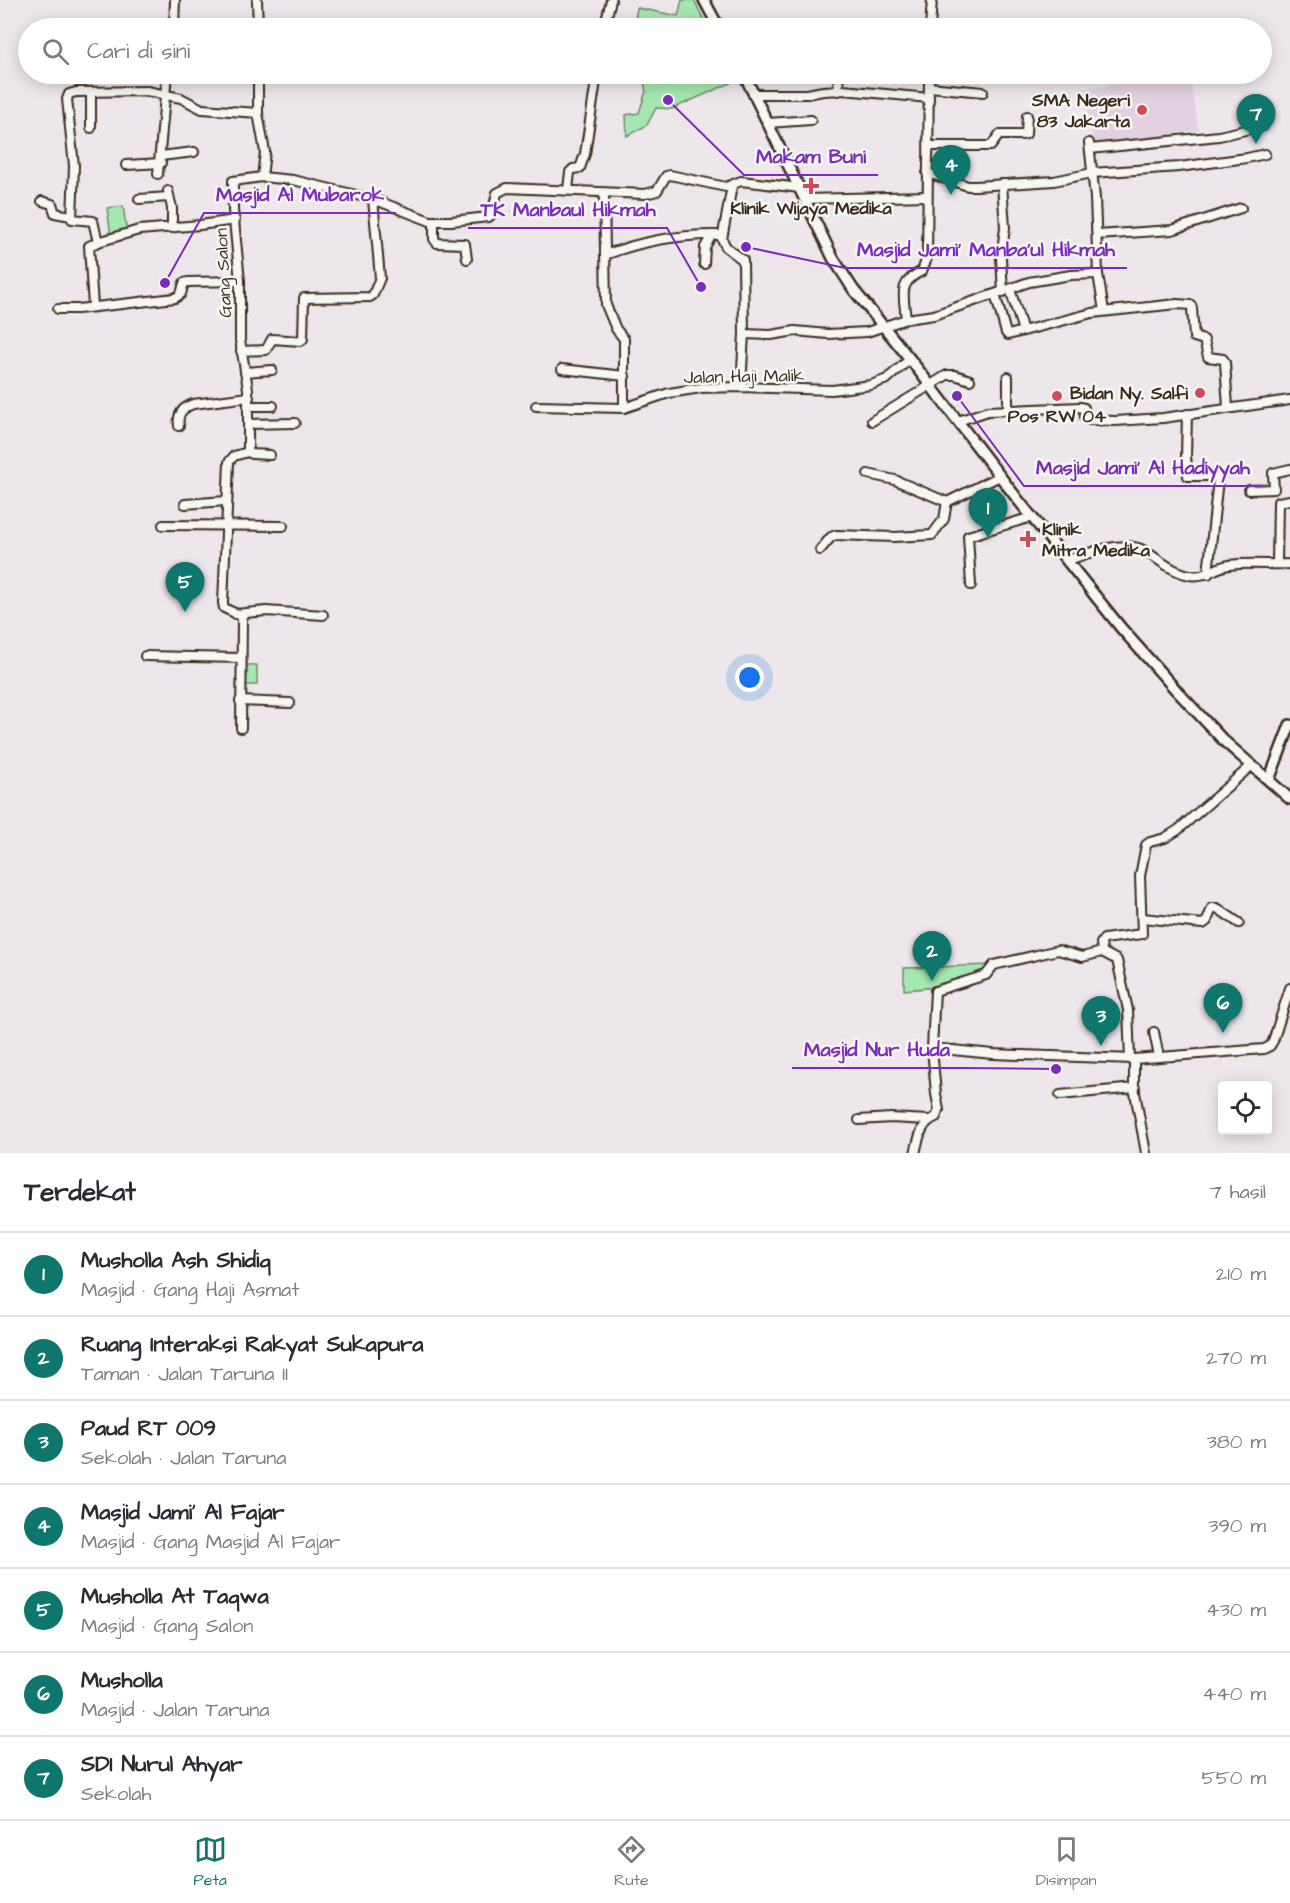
<!DOCTYPE html>
<html lang="id">
<head>
<meta charset="utf-8">
<style>
	body { margin:0; font-family:"Architects Daughter",sans-serif; background:#f7f7f7; color:#2b2b33 }
	.controls { position:absolute; right:18px; bottom:18px; display:grid; overflow:hidden; border-radius:6px; box-shadow:0 3px 15px #0003 }
	.controls button { width:54px; height:54px; display:grid; place-items:center; padding:0; border:0; border-bottom:2px solid #e1e1e2; background:#fff; color:#2b2b33; font:30px sans-serif }
	.you { position:absolute; left:750px; top:678px; width:21px; height:21px; margin:-15px; border:4px solid #fff; border-radius:50%; background:#1a73e8; box-shadow:0 0 0 9px #1a73e833 }
	.badge { display:grid; place-items:center; width:39px; height:39px; border-radius:50%; background:#0f766e; color:#fff; font-size:20px; font-weight:700 }
	.pin { position:absolute; translate:-50% -50px; filter:drop-shadow(0 2px 3px #0008) }
	.pin::after { content:''; position:absolute; top:32px; width:21px; height:18px; background:inherit; clip-path:polygon(0 0,100% 0,50% 100%) }
	.list { margin:0; padding:0; list-style:none }
	h2 { display:flex; justify-content:space-between; align-items:center; height:78px; margin:0; padding:0 24px; font-size:26px }
	h2 small { font-size:20px; font-weight:400; color:#7c7c81 }
	.list li { display:grid; grid-template-columns:39px 1fr auto; gap:18px; align-items:center; box-sizing:border-box; height:84px; padding:0 24px; border-top:2px solid #e1e1e2 }
	.list b { display:block; font-size:22px; white-space:nowrap }
	.list p { margin:0; font-size:20px; white-space:nowrap; color:#7c7c81 }
	.list em { font-size:20px; font-style:normal; color:#7c7c81 }
	.icon { flex:none; width:33px; height:33px; fill:none; stroke:currentColor; stroke-width:2; stroke-linecap:round; stroke-linejoin:round }
	.map { position:relative; flex:none; width:1290px; height:1153px; overflow:hidden }
	.search { position:absolute; background:#fff; box-shadow:0 3px 15px #0003; left:18px; right:18px; top:18px; height:66px; display:flex; align-items:center; gap:15px; box-sizing:border-box; padding:0 21px; border-radius:33px; color:#7c7c81; font-size:22px }
	.sheet { height:666px; background:#fff }
	nav { display:flex; justify-content:space-around; align-items:center; box-sizing:border-box; height:84px; border-top:2px solid #e1e1e2; background:#fff; font-size:16px; color:#7c7c81 }
	nav a { display:grid; justify-items:center; gap:3px }
	nav .on { color:#0f766e }
	.map>svg:first-child { display:block }
	.built { fill:#e2d2e1 }
	.green { fill:#a5e7b1; stroke:#708868; stroke-width:1.5 }
	.lines { fill:none; stroke-linecap:round; stroke-linejoin:round }
	.minor-casing { stroke:#3b2a1e; stroke-width:12 }
	.tertiary-casing { stroke:#3b2a1e; stroke-width:14 }
	.minor { stroke:#f6f6f2; stroke-width:8 }
	.tertiary { stroke:#f6f6f2; stroke-width:9 }
	.poi-dot { fill:#d1495b; stroke:#f6f6f2; stroke-width:2 }
	.labels { text-anchor:middle; stroke-width:5; stroke-linejoin:round; paint-order:stroke }
	.poi-label { font-size:18px; font-weight:bold; fill:#3b2a1e; stroke:#f6f6f2; text-anchor:end }
	.street-label { font-size:18px; fill:#3b2a1e; stroke:#f6f6f2 }
	.leader { fill:none; stroke:#7b2cbf; stroke-width:2 }
	.callout-dot { fill:#7b2cbf; stroke:#f6f6f2; stroke-width:2 }
	.callout-label { font-size:20px; text-anchor:middle; font-weight:bold; fill:#7b2cbf; stroke:#f6f6f2; stroke-width:5; stroke-linejoin:round; paint-order:stroke }
</style>
</head>
<body>
<div class="map">
<svg width="1290" height="1153" viewBox="0 0 1290 1153">
	<rect width="100%" height="100%" fill="#ede6ea"/>
	<filter id="ink" filterUnits="userSpaceOnUse"><feTurbulence type="fractalNoise" baseFrequency=".0167" numOctaves="2"/><feDisplacementMap in="SourceGraphic" scale="12" xChannelSelector="R" yChannelSelector="G"/><feConvolveMatrix kernelMatrix="1 2 1 2 8 2 1 2 1" color-interpolation-filters="sRGB"/></filter>
	<g filter="url(#ink)">
		<polygon class="built" points="1178,74 1189,74 1199,130 1094,148 1084,89"/>
		<g class="green">
			<polygon points="682,0 694,0 708,28 640,28 634,25 637,8 678,16"/>
			<polygon points="642,74 731,74 735,81 672,109 656,108 647,125 627,136 626,115 639,113 646,91"/>
			<polygon points="123,206 127,233 111,236 107,208"/>
			<rect x="244" y="665" width="13" height="20"/>
			<path d="M991 965C974 985 929 988 904 990V968Z"/>
		</g>
		<g class="lines">
			<defs>
				<g id="minor">
					<polyline points="257,0 258,28"/>
					<polyline points="174,28 175,0"/>
					<polyline points="604,28 611,0"/>
					<polyline points="930,28 932,0"/>
					<polyline points="258,74 258,113 265,152 262,177"/>
					<polyline points="929,87 983,92"/>
					<polyline points="838,91 839,74"/>
					<polyline points="91,92 91,128"/>
					<polyline points="755,94 807,94 823,91 843,90 929,98"/>
					<polyline points="768,123 811,120"/>
					<polyline points="929,146 991,146 999,135 1021,135 1026,134 1027,116"/>
					<polyline points="1090,149 1219,136 1263,126"/>
					<polyline points="161,156 194,152"/>
					<polyline points="126,165 161,163"/>
					<polyline points="927,173 968,186 976,186 1054,181 1092,173 1179,167 1247,158 1265,154"/>
					<polyline points="158,174 167,74"/>
					<polyline points="1002,184 1005,228 1001,258 1003,292"/>
					<polyline points="732,186 722,239 726,247 743,260 744,334 741,387"/>
					<polyline points="568,190 570,172 573,169 580,168 585,154 597,74"/>
					<polyline points="168,191 172,208 172,228"/>
					<polyline points="604,193 606,305 616,329 624,339 624,408"/>
					<polyline points="139,199 169,197"/>
					<polyline points="806,199 927,196"/>
					<polyline points="42,201 52,204 55,213 71,216"/>
					<polyline points="235,220 200,225 139,230 98,242 93,221 72,219 74,166 67,99 69,94 76,92 147,91 181,98 202,109 258,113"/>
					<polyline points="434,221 434,239 437,243 465,244 467,259"/>
					<polyline points="1097,235 1172,230 1241,208"/>
					<path d="M605 255C641 241 683 234 722 235"/>
					<polyline points="704,264 705,247 712,235"/>
					<polyline points="1098,274 1104,311"/>
					<polyline points="1010,289 1023,331"/>
					<polyline points="995,294 1006,333 1008,335 1092,313 1177,304 1191,305 1192,308 1194,337 1204,340 1208,357 1223,359 1225,362 1228,408"/>
					<polyline points="93,306 89,246 98,242"/>
					<polyline points="58,309 78,309 175,298 181,294 184,283 188,282 240,281"/>
					<path d="M906 319C904 295 897 283 922 271L927 258 929 74"/>
					<polyline points="744,334 771,335 795,331 828,334 867,332 906,319 934,315 1029,282 1071,275 1098,274 1095,198 1089,143"/>
					<polyline points="241,351 266,350 272,339 301,341 303,339 304,298 370,297 373,295 380,278 373,199"/>
					<polyline points="562,369 625,376"/>
					<polyline points="245,372 272,370"/>
					<polyline points="249,406 273,406"/>
					<polyline points="536,406 624,408 669,393 701,388 741,387 832,390 871,385 887,379 910,359"/>
					<polyline points="1008,410 1008,377"/>
					<polyline points="1187,414 1186,457 1188,476 1216,476 1218,479 1208,574"/>
					<polyline points="872,421 947,375 955,375 970,380"/>
					<polyline points="958,421 988,411 1081,407 1084,408 1085,417 1089,420 1115,421 1163,418 1290,400"/>
					<polyline points="248,424 295,423"/>
					<path d="M179 426C177 414 182 408 193 404L249 397"/>
					<polyline points="248,452 252,454 270,455"/>
					<polyline points="868,474 895,480 947,502"/>
					<polyline points="1249,490 1274,489 1273,473 1290,469"/>
					<polyline points="947,502 1000,476"/>
					<polyline points="185,504 226,501"/>
					<polyline points="163,525 283,526"/>
					<polyline points="820,550 831,537 836,535 894,537 932,535 944,519 947,502"/>
					<path d="M1069 560C1088 553 1125 539 1145 551 1158 559 1174 573 1190 575 1205 578 1215 567 1229 565 1250 562 1270 565 1290 564"/>
					<polyline points="1277,564 1278,502 1290,500"/>
					<polyline points="971,585 968,536 1032,517"/>
					<polyline points="236,614 266,611 323,615"/>
					<polyline points="145,656 241,658"/>
					<polyline points="240,701 290,703"/>
					<polyline points="241,728 242,620 241,616 224,608 223,603 229,462 234,456 248,452 248,389 240,340 240,281 233,210 233,181 262,177 293,180 373,199 430,221 451,221 489,217 492,214 497,193 507,188 645,194 657,191 666,176 670,175 726,187 741,181 800,188"/>
					<polyline points="1142,918 1203,924 1207,921 1212,908 1217,908 1239,923"/>
					<polyline points="1102,952 1117,960 1128,1010 1130,1059"/>
					<polyline points="1154,1032 1159,1057"/>
					<polyline points="932,1048 935,991 986,975 994,965 1058,950 1082,957 1102,952 1101,943 1104,939 1142,934 1140,876 1146,845 1150,842 1165,838 1178,830 1251,766"/>
					<polyline points="1134,1059 1134,1087 1146,1153"/>
					<polyline points="1060,1095 1135,1088"/>
					<polyline points="859,1120 891,1118 928,1120"/>
					<path d="M915 1153C919 1139 920 1123 936 1117L939 1110 936 1094 932 1048 993 1054 1134 1059 1264 1049 1270 1046 1273 1041 1290 988"/>
				</g>
				<g id="tertiary">
					<polyline points="704,0 719,28"/>
					<polyline points="744,74 833,258 853,289 910,359 1019,501 1121,628 1176,690 1224,741 1290,799"/>
					<polyline points="1269,780 1290,725"/>
				</g>
			</defs>
			<use href="#minor" class="minor-casing"/>
			<use href="#tertiary" class="tertiary-casing"/>
			<use href="#minor" class="minor"/>
			<use href="#tertiary" class="tertiary"/>
		</g>
	</g>
	<g class="poi-dot">
		<circle cx="1142" cy="110" r="6"/>
		<path d="M808 177h6v6h6v6h-6v6h-6v-6h-6v-6h6z"/>
		<circle cx="1200" cy="393" r="6"/>
		<circle cx="1057" cy="396" r="6"/>
		<path d="M1025 530h6v6h6v6h-6v6h-6v-6h-6v-6h6z"/>
	</g>
	<g class="labels">
		<g class="poi-label">
			<text x="1130" y="106">SMA Negeri<tspan x="1130" dy="21">83 Jakarta</tspan></text>
			<text x="811" y="214" text-anchor="middle">Klinik Wijaya Medika</text>
			<text x="1188" y="399">Bidan Ny. Salfi</text>
			<text x="1057" y="422" text-anchor="middle">Pos RW 04</text>
			<text x="1042" y="535" text-anchor="start">Klinik<tspan x="1042" dy="21">Mitra Medika</tspan></text>
		</g>
		<g class="street-label">
			<text transform="translate(223 273) rotate(-93)" y="6">Gang Salon</text>
			<text transform="translate(744 376) rotate(-1)" y="6">Jalan Haji Malik</text>
		</g>
	</g>
	<path class="leader" d="M668 100L744 175H878M165 283L204 213H396M701 287L667 228H468M746 247L845 268H1127M957 396L1024 486H1262M1056 1069L962 1068H792"/>
	<g class="callout-dot">
		<circle cx="668" cy="100" r="6"/>
		<circle cx="165" cy="283" r="6"/>
		<circle cx="701" cy="287" r="6"/>
		<circle cx="746" cy="247" r="6"/>
		<circle cx="957" cy="396" r="6"/>
		<circle cx="1056" cy="1069" r="6"/>
	</g>
	<g class="callout-label">
		<text x="811" y="163">Makam Buni</text>
		<text x="300" y="201">Masjid Al Mubarok</text>
		<text x="568" y="216">TK Manbaul Hikmah</text>
		<text x="986" y="256">Masjid Jami' Manba'ul Hikmah</text>
		<text x="1143" y="474">Masjid Jami' Al Hadiyyah</text>
		<text x="877" y="1056">Masjid Nur Huda</text>
	</g>
</svg>
<div class="controls">
<button><svg class="icon" aria-label="locate" viewBox="0 0 24 24"><circle cx="12" cy="12" r="6"/><path d="M12 2v4M12 18v4M2 12h4M18 12h4"/></svg></button>
</div>
<div class="you"></div>
<div class="pin badge" style="left:988px;top:538px">1</div>
<div class="pin badge" style="left:932px;top:981px">2</div>
<div class="pin badge" style="left:1101px;top:1046px">3</div>
<div class="pin badge" style="left:951px;top:195px">4</div>
<div class="pin badge" style="left:185px;top:612px">5</div>
<div class="pin badge" style="left:1223px;top:1033px">6</div>
<div class="pin badge" style="left:1256px;top:144px">7</div>
<div class="search"><svg class="icon" aria-label="search" viewBox="0 0 24 24"><circle cx="10" cy="10" r="6"/><path d="M15 15l6 6"/></svg>Cari di sini</div>
</div>
<section class="sheet">
<h2>Terdekat<small>7 hasil</small></h2>
<ul class="list">
<li><span class="badge">1</span><div><b>Musholla Ash Shidiq</b><p>Masjid · Gang Haji Asmat</p></div><em>210 m</em></li>
<li><span class="badge">2</span><div><b>Ruang Interaksi Rakyat Sukapura</b><p>Taman · Jalan Taruna II</p></div><em>270 m</em></li>
<li><span class="badge">3</span><div><b>Paud RT 009</b><p>Sekolah · Jalan Taruna</p></div><em>380 m</em></li>
<li><span class="badge">4</span><div><b>Masjid Jami' Al Fajar</b><p>Masjid · Gang Masjid Al Fajar</p></div><em>390 m</em></li>
<li><span class="badge">5</span><div><b>Musholla At Taqwa</b><p>Masjid · Gang Salon</p></div><em>430 m</em></li>
<li><span class="badge">6</span><div><b>Musholla</b><p>Masjid · Jalan Taruna</p></div><em>440 m</em></li>
<li><span class="badge">7</span><div><b>SDI Nurul Ahyar</b><p>Sekolah</p></div><em>550 m</em></li>
</ul>
</section>
<nav>
<a class="on"><svg class="icon" aria-label="map" viewBox="0 0 24 24"><path d="M3 6l6-2 6 2 6-2v14l-6 2-6-2-6 2zM9 4v14M15 6v14"/></svg>Peta</a>
<a><svg class="icon" aria-label="directions" viewBox="0 0 24 24"><path d="M12 3l9 9-9 9-9-9zM9 14v-3h6M13 9l2 2-2 2"/></svg>Rute</a>
<a><svg class="icon" aria-label="saved" viewBox="0 0 24 24"><path d="M7 4h10v16l-5-4-5 4z"/></svg>Disimpan</a>
</nav>
</body>
</html>
